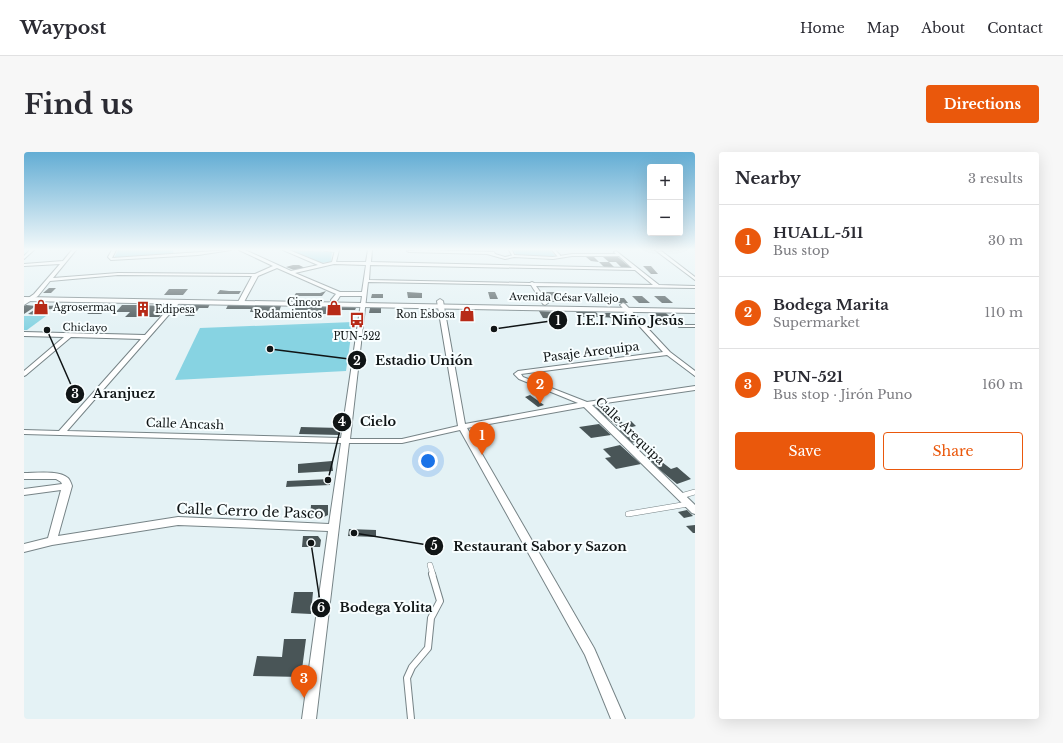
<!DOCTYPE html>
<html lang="en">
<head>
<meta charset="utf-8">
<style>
	body { margin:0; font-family:"Libre Baskerville",serif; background:#f7f7f7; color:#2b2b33 }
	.controls { position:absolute; right:12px; top:12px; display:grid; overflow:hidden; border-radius:4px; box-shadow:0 4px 16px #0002 }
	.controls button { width:36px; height:36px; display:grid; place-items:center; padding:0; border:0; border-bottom:1px solid #e1e1e2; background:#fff; color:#2b2b33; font:20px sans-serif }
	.you { position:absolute; left:404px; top:309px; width:14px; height:14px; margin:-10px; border:3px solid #fff; border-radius:50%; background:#1a73e8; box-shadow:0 0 0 6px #1a73e833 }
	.badge { display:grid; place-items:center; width:26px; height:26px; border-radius:50%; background:#ea580c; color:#fff; font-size:13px; font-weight:700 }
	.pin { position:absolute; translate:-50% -33px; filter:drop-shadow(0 1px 2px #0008) }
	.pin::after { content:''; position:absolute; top:21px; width:14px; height:12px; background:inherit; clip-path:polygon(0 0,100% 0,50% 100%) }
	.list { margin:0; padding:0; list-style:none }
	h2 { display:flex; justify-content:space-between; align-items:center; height:52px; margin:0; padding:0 16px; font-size:17px }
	h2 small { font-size:13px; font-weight:400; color:#7c7c81 }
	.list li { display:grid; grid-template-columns:26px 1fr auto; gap:12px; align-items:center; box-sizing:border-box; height:72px; padding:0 16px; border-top:1px solid #e1e1e2 }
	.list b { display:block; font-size:15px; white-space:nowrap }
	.list p { margin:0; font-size:13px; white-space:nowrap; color:#7c7c81 }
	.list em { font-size:13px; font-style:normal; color:#7c7c81 }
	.actions { display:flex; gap:8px; padding:12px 16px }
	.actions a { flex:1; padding:9px 0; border:1px solid #ea580c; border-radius:4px; text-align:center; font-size:14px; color:#ea580c }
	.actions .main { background:#ea580c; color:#fff }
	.map { position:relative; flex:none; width:671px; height:567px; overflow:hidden; border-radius:4px }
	header { display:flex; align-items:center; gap:24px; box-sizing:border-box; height:56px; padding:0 20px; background:#fff; border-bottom:1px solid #e1e1e2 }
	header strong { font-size:19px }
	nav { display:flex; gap:22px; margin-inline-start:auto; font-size:14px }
	.intro { display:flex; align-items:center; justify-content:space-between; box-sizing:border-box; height:96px; padding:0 24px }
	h1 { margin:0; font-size:28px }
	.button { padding:10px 18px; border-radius:4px; background:#ea580c; color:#fff; font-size:14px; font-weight:700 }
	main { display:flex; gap:24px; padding:0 24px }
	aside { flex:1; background:#fff; border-radius:4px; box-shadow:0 4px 16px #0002 }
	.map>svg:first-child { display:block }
	.green { fill:#87d3e2 }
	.building { fill:#495557 }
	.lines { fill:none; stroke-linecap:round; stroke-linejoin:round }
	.service-far2-casing { stroke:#778487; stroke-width:3.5 }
	.service-far1-casing { stroke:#778487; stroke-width:6 }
	.service-casing { stroke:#778487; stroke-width:8 }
	.pedestrian-casing { stroke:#778487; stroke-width:2 }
	.minor-casing { stroke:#778487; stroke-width:2 }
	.secondary-casing { stroke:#778487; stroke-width:2 }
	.service-far2 { stroke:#fff; stroke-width:2.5 }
	.service-far1 { stroke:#fff; stroke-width:5 }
	.service { stroke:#fff; stroke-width:6 }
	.pedestrian { fill:#fff; fill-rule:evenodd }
	.minor { fill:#fff; fill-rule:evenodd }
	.secondary { fill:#fff; fill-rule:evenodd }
	.labels { text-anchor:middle; stroke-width:4; stroke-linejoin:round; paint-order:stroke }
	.far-street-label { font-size:10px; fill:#101516; stroke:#f8feff }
	.far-poi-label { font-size:10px; fill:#101516; stroke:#f8feff; text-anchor:end }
	.street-label { font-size:12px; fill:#101516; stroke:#f8feff }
	.near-street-label { font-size:14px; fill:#101516; stroke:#f8feff }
	.leader { fill:none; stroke:#101516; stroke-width:1.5 }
	.callout-dot { fill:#101516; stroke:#f8feff; stroke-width:1.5 }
	.mark-label { font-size:12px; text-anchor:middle; font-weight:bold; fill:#fff }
	.callout-label { font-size:13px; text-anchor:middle; font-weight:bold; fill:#101516; stroke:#f8feff; stroke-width:4; stroke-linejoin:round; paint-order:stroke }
</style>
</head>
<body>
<header>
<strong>Waypost</strong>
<nav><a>Home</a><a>Map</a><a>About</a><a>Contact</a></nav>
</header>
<div class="intro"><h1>Find us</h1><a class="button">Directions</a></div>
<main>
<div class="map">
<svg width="671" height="567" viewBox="0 0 671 567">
	<rect width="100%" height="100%" fill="#e4f2f5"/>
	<g class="green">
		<polygon points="94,98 149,98 150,103 90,106"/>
		<polygon points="264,98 308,100 307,110 296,111"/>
		<polygon points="489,98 526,98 532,105 493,104"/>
		<polygon points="0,164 22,164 3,178 0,178"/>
		<polygon points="329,170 322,219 151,228 176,176"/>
	</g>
	<g class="building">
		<polygon points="562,105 570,105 575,110 567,109"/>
		<polygon points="579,105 594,105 607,116 598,116 592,110 585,110"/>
		<polygon points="575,110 585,110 590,115 580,115"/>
		<polygon points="269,113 275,113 281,116 270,118 262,115"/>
		<polygon points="619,114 627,114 634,122 627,122"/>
		<polygon points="25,136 32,136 27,141 19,141"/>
		<polygon points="145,137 164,137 159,143 140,143"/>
		<polygon points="196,138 205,139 217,139 215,142 193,142"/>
		<polygon points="302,139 298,144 270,144 272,141 296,141"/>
		<polygon points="383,140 398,141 398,146 384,146"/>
		<polygon points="464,140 471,140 474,147 466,147"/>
		<polygon points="519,140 531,140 537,150 525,150"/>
		<polygon points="348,142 359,142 359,146 347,146"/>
		<polygon points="608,144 618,144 626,151 615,151"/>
		<polygon points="630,144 641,144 649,151 638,151"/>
		<polygon points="588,146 600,146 604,151 592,151"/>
		<polygon points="158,152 186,152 184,156 175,156 170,164 161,164 165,158 153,157"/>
		<polygon points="2,153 12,154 0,162 0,154"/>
		<polygon points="55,153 92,153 88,157 83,157 77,162 63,162 67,159 21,157 13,163 4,162 16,154"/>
		<polygon points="98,153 112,153 145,154 135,165 101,165 106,160 92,160"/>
		<polygon points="204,153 257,154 253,166 244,166 246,160 226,160 227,157 202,157"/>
		<polygon points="271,154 329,154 332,156 331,158 306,158 306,162 286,162 287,158 270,158"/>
		<polygon points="346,156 357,156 357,161 345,161"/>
		<polygon points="436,157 447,158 450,166 438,166"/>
		<polygon points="515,159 534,160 538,167 519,166"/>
		<polygon points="552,160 572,160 576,165 556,165"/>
		<polygon points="575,161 587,161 590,166 579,165"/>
		<polygon points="628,161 642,161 648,167 634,166"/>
		<polygon points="506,243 520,253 514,255 501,245"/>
		<polygon points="581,253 594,263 590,264 599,271 607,269 612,274 604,276 619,288 607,291 594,279 598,278 570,256"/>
		<polygon points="575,272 587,283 567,286 555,275"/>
		<polygon points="277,275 316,276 315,283 275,282"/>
		<polygon points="596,293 608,304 617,312 592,317 581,306 587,305 579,297"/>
		<polygon points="634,307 647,317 653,315 667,327 653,332 625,309"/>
		<polygon points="308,309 309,319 274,321 274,312"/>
		<polygon points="306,327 306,333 262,335 263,329"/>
		<polygon points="287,353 304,353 304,363 298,366 286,366"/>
		<polygon points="663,358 669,364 660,366 654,360"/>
		<polygon points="671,373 671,381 669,381 662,374"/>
		<polygon points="325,377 352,378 352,385 324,384"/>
		<polygon points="279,384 294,384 297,388 296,395 278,395"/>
		<polygon points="270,440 289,440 287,462 267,461"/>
		<polygon points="260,487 282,487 277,525 229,524 233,504 258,505"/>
	</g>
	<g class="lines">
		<defs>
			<polyline id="service-far2" points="301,98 313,99"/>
			<g id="service-far1">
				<polyline points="657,344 671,340"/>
				<polyline points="604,362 664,352"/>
				<polyline points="406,413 409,423"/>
			</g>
			<polyline id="service" points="387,567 383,526 388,515 404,496 407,466 416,449 408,422"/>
			<g id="pedestrian">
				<polygon points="485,98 488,98 491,105 489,105"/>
				<polygon points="528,98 531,98 536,103 536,105 534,105"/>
				<rect x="655" y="173" width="16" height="2"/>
			</g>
			<g id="minor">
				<polygon points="6,98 10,98 0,107 0,104"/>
				<path d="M48 98H52L29 126 94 121 231 122 249 114 215 98H221L267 119 294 113 259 98H265L299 112 308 110 311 98H315L312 110H342L344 98H348L347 110 608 116 595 104H548L529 107 490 105 481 107 463 102 385 100 383 99 399 98 470 100 471 102 481 105 490 103 529 105 548 102H592L590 100 592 99 635 133 671 134V136L512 134 524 151 521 153 519 152 507 133 344 130 326 287H378L434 274 413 149 416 147 419 149 441 272 554 251 495 227 490 222 494 219 639 200 597 154 596 153 599 151 601 152 646 200 671 219V224L643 203 497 222 499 225 563 250 671 234V238L568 253 671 353V362L668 361 560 255 443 276 570 496 601 567H587L561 503 436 278 378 291H325L292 567H278L304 379 154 373 28 393 0 400V392L24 386 37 338 0 343V337L38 332 37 330 32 327H0V321C12 321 35 318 44 326 46 328 47 331 48 334L34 384 154 365 305 372 317 291 0 282V278L35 279 117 187 47 185 2 223 0 224V219L40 185 0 184V180L121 183 152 148H156V150L43 279 317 286 338 144H316L311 152H307V148L312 142 253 116 234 124 220 150 217 152 214 150 228 124 94 123 26 129 14 144 0 153V149L10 142 36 112 0 114V112L39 109ZM310 112 342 113 338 140H316L271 121ZM346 113 611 118 629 133 510 131 508 130 506 131 345 128Z"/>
				<polygon points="88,98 92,98 88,106 207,98 174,103 87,108 84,105"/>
				<polygon points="631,98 636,98 671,125 671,128"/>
			</g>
			<polygon id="secondary" points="0,145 671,157 671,161 0,149"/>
		</defs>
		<use href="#service-far2" class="service-far2-casing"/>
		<use href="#service-far1" class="service-far1-casing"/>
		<use href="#service" class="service-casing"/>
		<use href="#pedestrian" class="pedestrian-casing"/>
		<use href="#minor" class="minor-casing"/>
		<use href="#secondary" class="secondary-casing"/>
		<use href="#service-far2" class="service-far2"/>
		<use href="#service-far1" class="service-far1"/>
		<use href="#service" class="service"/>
		<use href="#pedestrian" class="pedestrian"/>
		<use href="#minor" class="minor"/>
		<use href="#secondary" class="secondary"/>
	</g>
	<linearGradient id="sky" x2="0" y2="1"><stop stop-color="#63add4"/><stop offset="0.55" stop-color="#f3f9fa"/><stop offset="1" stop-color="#f3f9fa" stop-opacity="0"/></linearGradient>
	<rect width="671" height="177" fill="url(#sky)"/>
	<defs>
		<symbol id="shop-bare" viewBox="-9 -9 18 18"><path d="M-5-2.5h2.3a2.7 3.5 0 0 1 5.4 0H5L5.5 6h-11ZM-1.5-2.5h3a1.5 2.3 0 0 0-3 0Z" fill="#b72a17" stroke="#f8feff" stroke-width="2.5" paint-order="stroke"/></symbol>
		<symbol id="building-bare" viewBox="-9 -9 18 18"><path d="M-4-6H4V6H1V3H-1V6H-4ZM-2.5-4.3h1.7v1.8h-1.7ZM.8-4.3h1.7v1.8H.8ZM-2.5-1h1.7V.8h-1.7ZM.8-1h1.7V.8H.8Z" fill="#b72a17" stroke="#f8feff" stroke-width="2.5" paint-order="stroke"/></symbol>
		<symbol id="bus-bare" viewBox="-9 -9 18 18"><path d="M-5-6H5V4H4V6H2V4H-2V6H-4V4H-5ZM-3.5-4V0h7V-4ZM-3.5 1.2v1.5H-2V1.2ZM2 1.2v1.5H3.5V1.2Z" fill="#b72a17" stroke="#f8feff" stroke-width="2.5" paint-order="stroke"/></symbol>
	</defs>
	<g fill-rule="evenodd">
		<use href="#shop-bare" x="6" y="144" width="22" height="22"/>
		<use href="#shop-bare" x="299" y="145" width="22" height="22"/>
		<use href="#building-bare" x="108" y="146" width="22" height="22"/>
		<use href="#shop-bare" x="432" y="151" width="22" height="22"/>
		<use href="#bus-bare" x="322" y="157" width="22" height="22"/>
	</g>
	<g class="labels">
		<g class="far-street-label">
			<text transform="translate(540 145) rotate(1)" y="4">Avenida César Vallejo</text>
			<text transform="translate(61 175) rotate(1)" y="4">Chiclayo</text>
		</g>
		<g class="far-poi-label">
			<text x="298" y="154">Cincor<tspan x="298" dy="12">Rodamientos</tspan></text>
			<text x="29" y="159" text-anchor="start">Agrosermaq</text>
			<text x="131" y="161" text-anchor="start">Edipesa</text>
			<text x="431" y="166">Ron Esbosa</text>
			<text x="333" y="188" text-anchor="middle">PUN-522</text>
		</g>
		<g class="street-label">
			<text transform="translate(567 200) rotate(-7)" y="4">Pasaje Arequipa</text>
			<text transform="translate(161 272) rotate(2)" y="4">Calle Ancash</text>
			<text transform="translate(606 279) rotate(44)" y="4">Calle Arequipa</text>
		</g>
		<g class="near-street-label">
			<text transform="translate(226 359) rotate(2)" y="5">Calle Cerro de Pasco</text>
		</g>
	</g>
	<path class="leader" d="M470 177L534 168M246 197L333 208M23 178L51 242M304 328L318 270M330 381L410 394M287 391L297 456"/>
	<g class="callout-dot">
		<circle cx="470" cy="177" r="4"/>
		<circle cx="246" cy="197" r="4"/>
		<circle cx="23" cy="178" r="4"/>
		<circle cx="304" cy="328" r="4"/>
		<circle cx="330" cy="381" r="4"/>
		<circle cx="287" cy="391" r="4"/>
		<circle cx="534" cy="168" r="10"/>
		<circle cx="333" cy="208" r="10"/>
		<circle cx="51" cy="242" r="10"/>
		<circle cx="318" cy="270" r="10"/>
		<circle cx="410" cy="394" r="10"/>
		<circle cx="297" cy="456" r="10"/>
	</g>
	<g class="mark-label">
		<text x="534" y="173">1</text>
		<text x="333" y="213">2</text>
		<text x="51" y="246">3</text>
		<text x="318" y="274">4</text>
		<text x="410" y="398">5</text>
		<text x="297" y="460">6</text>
	</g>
	<g class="callout-label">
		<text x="606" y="173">I.E.I. Niño Jesús</text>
		<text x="400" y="213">Estadio Unión</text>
		<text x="100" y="246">Aranjuez</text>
		<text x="354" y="274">Cielo</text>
		<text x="516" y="399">Restaurant Sabor y Sazon</text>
		<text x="362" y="460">Bodega Yolita</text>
	</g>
</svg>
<div class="controls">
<button>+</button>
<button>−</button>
</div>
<div class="you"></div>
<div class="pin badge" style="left:458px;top:303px">1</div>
<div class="pin badge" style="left:516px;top:252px">2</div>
<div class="pin badge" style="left:280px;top:546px">3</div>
</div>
<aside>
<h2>Nearby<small>3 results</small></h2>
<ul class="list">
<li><span class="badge">1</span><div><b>HUALL-511</b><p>Bus stop</p></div><em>30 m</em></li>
<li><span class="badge">2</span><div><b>Bodega Marita</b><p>Supermarket</p></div><em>110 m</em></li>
<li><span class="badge">3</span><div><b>PUN-521</b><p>Bus stop · Jirón Puno</p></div><em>160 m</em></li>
</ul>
<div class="actions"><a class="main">Save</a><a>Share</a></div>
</aside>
</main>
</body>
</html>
